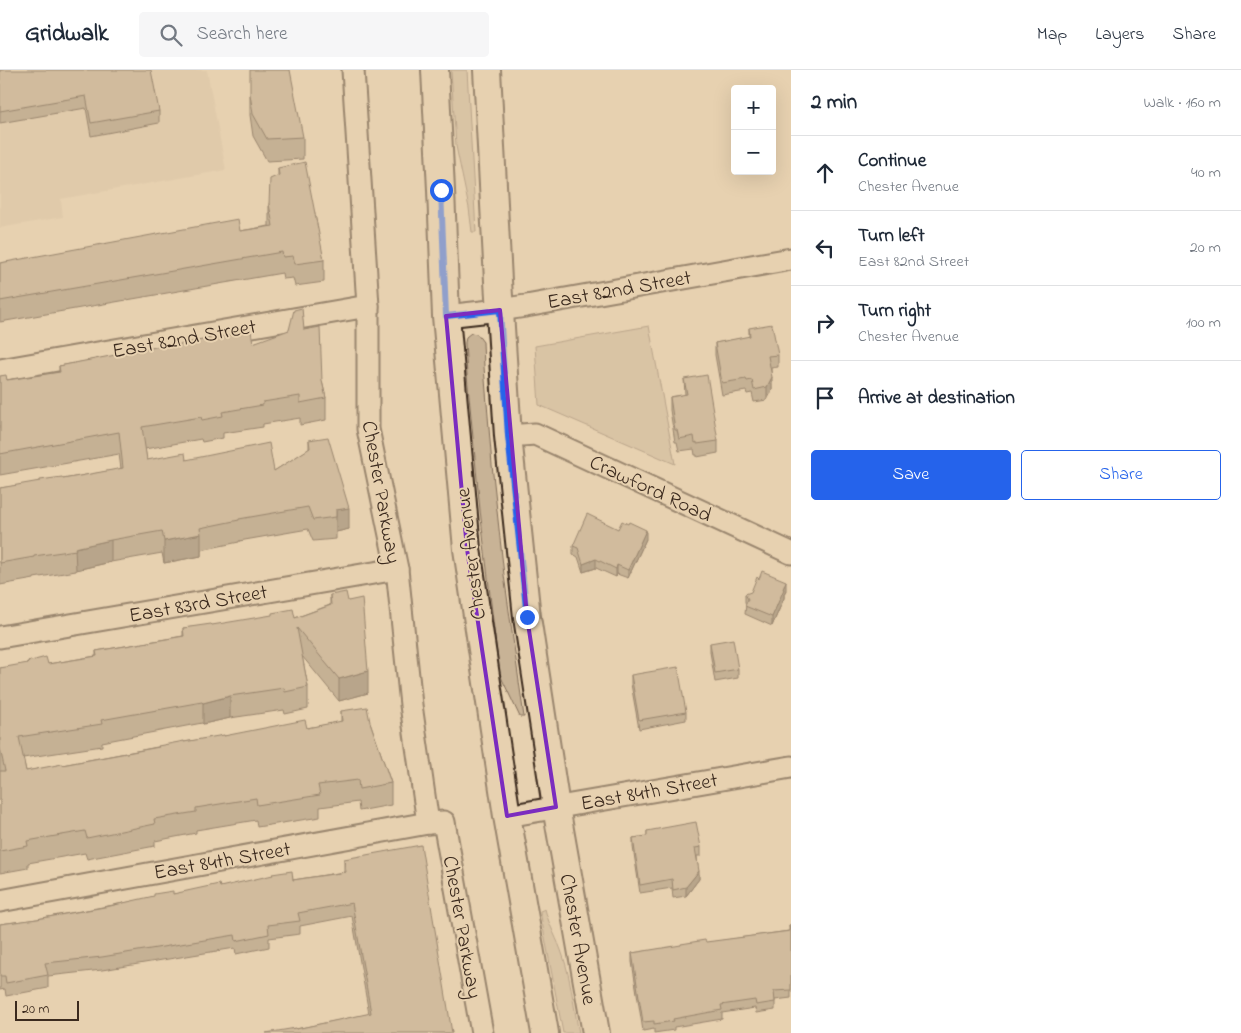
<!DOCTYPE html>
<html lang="en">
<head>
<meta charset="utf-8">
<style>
	body { margin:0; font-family:"Indie Flower",sans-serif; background:#f6f6f7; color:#1f2937 }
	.controls { position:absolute; right:15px; top:15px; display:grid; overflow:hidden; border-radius:5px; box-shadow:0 5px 20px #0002 }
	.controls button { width:45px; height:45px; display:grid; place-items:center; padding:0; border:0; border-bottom:1px solid #e0e1e3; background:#fff; color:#1f2937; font:25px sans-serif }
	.scale { position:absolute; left:15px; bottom:12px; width:64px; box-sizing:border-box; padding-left:5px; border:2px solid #3b2a1e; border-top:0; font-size:14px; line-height:18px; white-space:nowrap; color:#3b2a1e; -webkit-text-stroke:4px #e7d1b0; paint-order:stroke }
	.stop { position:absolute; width:15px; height:15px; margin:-11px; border:4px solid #2563eb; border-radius:50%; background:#fff }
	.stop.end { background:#2563eb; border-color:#fff; box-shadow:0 1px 5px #0008 }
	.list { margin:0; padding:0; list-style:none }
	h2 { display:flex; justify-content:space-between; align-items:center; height:65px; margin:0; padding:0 20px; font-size:21px }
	h2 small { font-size:16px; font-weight:400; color:#747a83 }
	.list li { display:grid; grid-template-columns:32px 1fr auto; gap:15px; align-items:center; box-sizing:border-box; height:75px; padding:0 20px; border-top:1px solid #e0e1e3 }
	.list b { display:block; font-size:19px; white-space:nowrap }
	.list p { margin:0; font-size:16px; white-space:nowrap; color:#747a83 }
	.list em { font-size:16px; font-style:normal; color:#747a83 }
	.actions { display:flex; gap:10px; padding:15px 20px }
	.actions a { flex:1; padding:11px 0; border:1px solid #2563eb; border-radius:5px; text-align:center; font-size:18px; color:#2563eb }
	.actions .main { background:#2563eb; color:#fff }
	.icon { flex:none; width:28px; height:28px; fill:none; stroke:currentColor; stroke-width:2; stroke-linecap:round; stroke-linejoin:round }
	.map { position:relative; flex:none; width:791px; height:963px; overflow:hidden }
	header { display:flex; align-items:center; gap:30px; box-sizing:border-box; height:70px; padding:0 25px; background:#fff; border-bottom:1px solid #e0e1e3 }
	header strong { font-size:24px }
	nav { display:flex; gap:28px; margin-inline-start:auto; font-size:18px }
	.search { width:350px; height:45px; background:#f6f6f7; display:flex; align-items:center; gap:12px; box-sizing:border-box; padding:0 18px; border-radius:5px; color:#747a83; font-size:19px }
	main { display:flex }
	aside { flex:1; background:#fff }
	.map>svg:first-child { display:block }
	.built { fill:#d8c2a3 }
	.green { fill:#c8b396; stroke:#826e5a }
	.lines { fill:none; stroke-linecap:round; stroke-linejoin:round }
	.minor-casing { stroke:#3b2a1e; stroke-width:25 }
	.major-casing { stroke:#3b2a1e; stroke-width:30 }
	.minor { stroke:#e7d1b0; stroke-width:21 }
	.major { stroke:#e7d1b0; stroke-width:26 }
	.wall { fill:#9c8a72; stroke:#3b2a1e }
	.shaded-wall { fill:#7f705d; stroke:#3b2a1e }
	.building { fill:#b5a085; stroke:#3b2a1e }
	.route { stroke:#2563eb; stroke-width:6 }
	.marked { fill:none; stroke:#7b2cbf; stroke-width:4; stroke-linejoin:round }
	.labels { text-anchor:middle; stroke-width:4; stroke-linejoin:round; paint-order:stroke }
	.street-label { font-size:21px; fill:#3b2a1e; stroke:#e7d1b0 }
</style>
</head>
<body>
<header>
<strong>Gridwalk</strong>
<div class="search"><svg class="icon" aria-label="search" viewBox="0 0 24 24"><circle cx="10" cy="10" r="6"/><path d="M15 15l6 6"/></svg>Search here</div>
<nav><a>Map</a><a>Layers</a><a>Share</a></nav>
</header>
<main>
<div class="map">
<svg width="791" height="963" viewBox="0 0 791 963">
	<rect width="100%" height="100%" fill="#e7d1b0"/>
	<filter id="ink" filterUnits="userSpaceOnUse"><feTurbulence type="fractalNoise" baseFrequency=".02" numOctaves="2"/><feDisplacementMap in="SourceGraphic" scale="10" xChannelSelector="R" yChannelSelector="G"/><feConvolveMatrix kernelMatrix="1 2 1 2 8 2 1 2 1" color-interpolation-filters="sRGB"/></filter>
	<g filter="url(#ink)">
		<polygon class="built" points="0,0 207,0 226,100 61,129 63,147 0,158"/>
		<g class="green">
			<polygon points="451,0 467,0 476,162 472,162 469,138 456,76"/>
			<polygon points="649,256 675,394 539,335 535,276"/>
			<polygon points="471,263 477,264 483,272 484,297 492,395 504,505 524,647 520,647 502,609 499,601 480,440 467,305 465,273 466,267"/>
			<path d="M545 839C549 856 558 870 563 886 571 909 574 939 579 963H563L540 841Z"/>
		</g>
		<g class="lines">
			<defs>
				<g id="minor">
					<polyline points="353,0 368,236 368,359 397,499 411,635 428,753"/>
					<polyline points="446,246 500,240 526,236 791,189"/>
					<polyline points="0,300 368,236"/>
					<polyline points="508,366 535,364 791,483"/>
					<polyline points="0,567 397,499"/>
					<polyline points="507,746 791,697"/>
					<polyline points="0,831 428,753 444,752 482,963"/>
				</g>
				<g id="major">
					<polyline points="435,0 441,120 446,246 467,479 507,746 545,963"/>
					<polyline points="487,0 498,211 508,366 527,547 556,737 596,963"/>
				</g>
			</defs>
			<use href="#minor" class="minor-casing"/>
			<use href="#major" class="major-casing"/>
			<use href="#minor" class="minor"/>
			<use href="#major" class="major"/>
		</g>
		<g class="wall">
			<polygon points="0,0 159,41 159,53 91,66 86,38 0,53"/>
			<polygon points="250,24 303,67 303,89 267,91 253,66 250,45"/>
			<polygon points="278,98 324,190 324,212 295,216 293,208 283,209 282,203 0,252 0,193 240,161 269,156 269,134 278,106"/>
			<polygon points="749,258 778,285 778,297 771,298 772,320 767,330 754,332 752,323 747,324 746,321 722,325 715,285 715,273 749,267"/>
			<polygon points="304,260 322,311 326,328 326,350 300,355 300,348 263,354 263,357 223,363 223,368 202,372 201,369 145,379 147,390 186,390 274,401 309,379 309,370 349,459 336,462 336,469 313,471 308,459 239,471 239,472 201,480 201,486 164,493 162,483 111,492 76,500 76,501 34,508 34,509 0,515 0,418 63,409 121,399 119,384 0,405 0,306 7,310 59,302 59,296 170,276 253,273"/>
			<polygon points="684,309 718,371 718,383 697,387 697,385 695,385 694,379 679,381 677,372 675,372 670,340 670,327 685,325"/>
			<polygon points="618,459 646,469 628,508 617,504 616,507 596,498 583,502 578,487 573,484 573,476"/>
			<polygon points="786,520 784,524 784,528 772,556 745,544 746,534 745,532 745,524"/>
			<polygon points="330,525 368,623 339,631 302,586 308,617 308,639 285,644 284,640 230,648 203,654 202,653 102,672 102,676 23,688 26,701 62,695 184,672 224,666 307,658 341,652 341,641 370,652 391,713 391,735 359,741 358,732 320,737 320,747 257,757 256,750 196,760 196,763 155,771 155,776 87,789 85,783 28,793 28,798 0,803 0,598 48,594 96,586 96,581 183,566 183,558 295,548 330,535"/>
			<polygon points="710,573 738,599 738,608 715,612 710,582"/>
			<polygon points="631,605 686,642 686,650 639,659 631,614"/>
			<polygon points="647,761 701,777 701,786 697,786 699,809 686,826 673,828 672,818 640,823 633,777 633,768 647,766"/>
			<polygon points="344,789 452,963 296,959 369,944 352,846 300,856 300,864 269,868 269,877 236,884 235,878 102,900 48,906 48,918 6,926 5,919 0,920 0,854 37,849 173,824 220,817 293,810 344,802"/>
			<polygon points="789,855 791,855 791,928 775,930 775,940 756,943 755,938 722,943 722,949 674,957 674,960 654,963 654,959 643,961 632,892 632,883 789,861"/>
		</g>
		<g class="shaded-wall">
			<polygon points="772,307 772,320 767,330 767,317"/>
			<polygon points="349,438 349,459 336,462 336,440"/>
			<polygon points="646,460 646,469 628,508 628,500"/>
			<polygon points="201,464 201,486 164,493 164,471"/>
			<polygon points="111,470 111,492 76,500 75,478"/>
			<polygon points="596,489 596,498 583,502 583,494"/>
			<polygon points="617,495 617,504 616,507 616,499"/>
			<polygon points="786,511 786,520 784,524 784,528 772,556 772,547"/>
			<polygon points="368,601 368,623 339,631 339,609"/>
			<polygon points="230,626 230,648 203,654 203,633"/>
			<polygon points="699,801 699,809 686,826 686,817"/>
		</g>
		<g class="building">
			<polygon points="0,0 151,0 159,41 91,53 86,26 0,41"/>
			<polygon points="250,0 290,0 303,67 267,69 253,44 250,24"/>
			<polygon points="305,92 324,190 295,194 293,186 283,187 282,182 0,231 0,193 238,149 240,161 273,156 269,134 270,109 279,105 278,98"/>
			<polygon points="302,238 304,260 320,257 322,311 326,328 300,333 300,326 263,332 263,335 222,342 223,346 202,350 201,347 142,357 147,390 185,383 186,390 269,373 274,401 310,378 309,370 328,367 349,438 336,440 336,447 313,450 308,437 239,449 239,450 200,458 201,464 164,471 162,461 111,470 75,478 76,480 34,486 34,487 0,493 0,418 40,411 40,410 62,407 63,409 123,398 119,362 0,384 0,306 6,305 7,310 60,302 59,296 146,279 170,274 170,276 251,261 253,273 289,260 294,240"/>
			<polygon points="772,254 778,285 768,286 772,307 767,317 754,320 752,310 747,311 746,309 722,313 715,273 750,266 749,258"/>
			<polygon points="707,305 718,371 697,374 697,372 695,373 694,366 679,369 677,360 675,360 670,327 687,324 684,309"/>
			<polygon points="587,444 618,459 622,451 628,454 629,452 646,460 628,500 617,495 616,499 596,489 583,494 578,478 573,476"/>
			<polygon points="762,501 786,511 783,519 784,519 772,547 745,536 748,529 745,524 751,522 757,507 759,509"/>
			<polygon points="346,522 348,531 362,528 368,601 339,609 297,558 308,617 285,622 284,618 230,626 203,633 202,632 101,650 102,654 19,667 26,701 62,694 62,695 159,677 158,676 184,671 184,672 224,665 224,666 305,650 307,658 342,651 341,641 367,637 370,652 391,713 359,719 358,710 318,715 320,725 257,735 256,728 196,738 196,742 154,749 155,754 87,768 85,761 27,771 28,776 0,781 0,701 5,701 0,678 0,598 28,593 27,592 46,587 48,594 97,586 96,581 184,566 183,558 211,554 212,555 272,545 272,543 293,539 295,548 331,535 330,525"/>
			<polygon points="733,569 738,599 715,603 710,573"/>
			<polygon points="678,597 686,642 639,650 631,605"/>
			<polygon points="696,752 701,777 695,778 699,801 686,817 673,820 672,809 640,815 633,768 647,766 647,761"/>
			<polygon points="421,775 452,963 266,963 296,958 296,959 371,943 352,833 298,843 300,851 268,855 269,864 236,871 235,865 102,887 45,893 48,905 6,913 5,906 0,906 0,854 37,849 110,836 154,826 154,824 173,821 173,824 219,814 220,817 273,805 272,804 292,801 293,810 346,802 344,789"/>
			<polygon points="789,855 791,855 791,920 774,921 775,932 756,935 755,930 721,935 722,940 673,949 674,951 654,954 654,951 643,952 632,883 681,875 681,874 705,870 706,872 790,861"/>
		</g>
	</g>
	<g class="lines" filter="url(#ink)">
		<polyline class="route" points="441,120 446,246 500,240 508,366 527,547"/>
	</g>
	<path d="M0 0H791V963H0ZM500 240 527 547 556 737 507 746 467 479 446 246Z" fill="#e7d1b0" fill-opacity=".55" fill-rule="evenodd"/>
	<path class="marked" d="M500 240 527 547 556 737 507 746 467 479 446 246Z"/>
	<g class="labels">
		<g class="street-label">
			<text transform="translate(619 219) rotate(-10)" y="7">East 82nd Street</text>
			<text transform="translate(184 268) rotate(-10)" y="7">East 82nd Street</text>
			<text transform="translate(651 418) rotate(25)" y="7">Crawford Road</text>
			<text transform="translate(382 422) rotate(80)" y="7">Chester Parkway</text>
			<text transform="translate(470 484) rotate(-97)" y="7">Chester Avenue</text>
			<text transform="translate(198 533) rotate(-10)" y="7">East 83rd Street</text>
			<text transform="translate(649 721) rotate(-10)" y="7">East 84th Street</text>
			<text transform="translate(222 790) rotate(-10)" y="7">East 84th Street</text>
			<text transform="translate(463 857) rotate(80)" y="7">Chester Parkway</text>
			<text transform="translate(579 869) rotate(80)" y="7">Chester Avenue</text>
		</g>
	</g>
</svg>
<div class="controls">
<button>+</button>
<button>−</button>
</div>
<div class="scale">20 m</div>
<div class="stop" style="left:441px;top:120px"></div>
<div class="stop end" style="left:527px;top:547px"></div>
</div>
<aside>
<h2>2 min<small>Walk · 160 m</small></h2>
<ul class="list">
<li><svg class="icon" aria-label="ahead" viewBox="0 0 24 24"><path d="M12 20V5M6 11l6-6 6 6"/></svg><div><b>Continue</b><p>Chester Avenue</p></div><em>40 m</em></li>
<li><svg class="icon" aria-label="left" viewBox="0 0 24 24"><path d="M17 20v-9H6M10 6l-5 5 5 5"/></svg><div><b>Turn left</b><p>East 82nd Street</p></div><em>20 m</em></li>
<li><svg class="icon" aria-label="right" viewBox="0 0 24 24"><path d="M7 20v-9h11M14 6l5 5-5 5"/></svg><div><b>Turn right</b><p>Chester Avenue</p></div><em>100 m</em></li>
<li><svg class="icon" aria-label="arrive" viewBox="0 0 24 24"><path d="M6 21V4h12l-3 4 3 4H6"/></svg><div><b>Arrive at destination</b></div></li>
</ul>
<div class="actions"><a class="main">Save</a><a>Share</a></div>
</aside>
</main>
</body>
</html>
